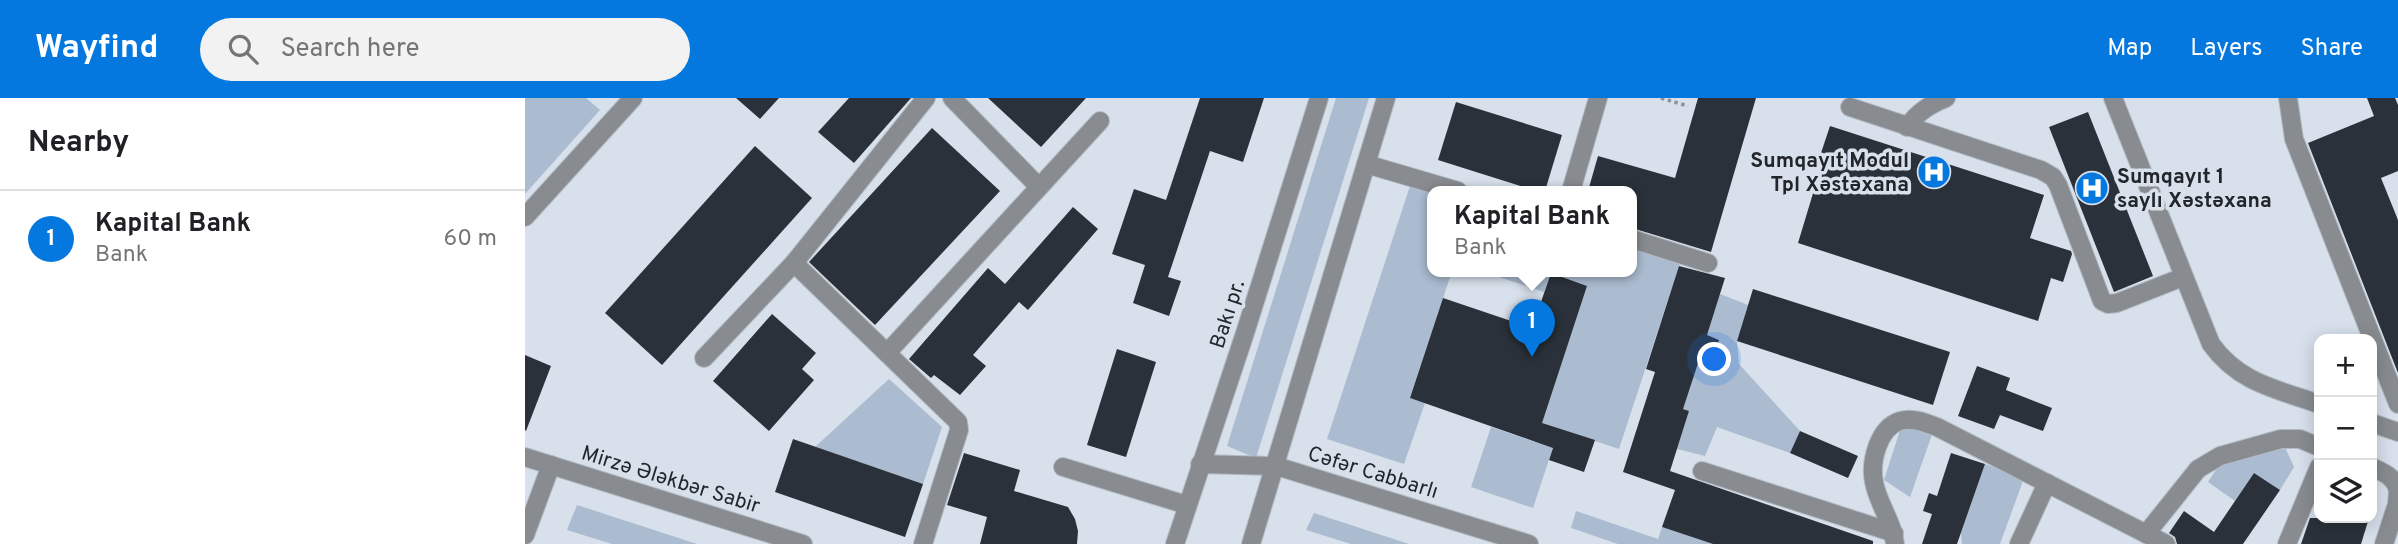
<!DOCTYPE html>
<html lang="en">
<head>
<meta charset="utf-8">
<style>
	body { margin:0; font-family:Overpass,sans-serif; background:#f2f2f2; color:#202124 }
	.controls { position:absolute; right:21px; bottom:21px; display:grid; overflow:hidden; border-radius:14px; box-shadow:0 4px 18px #0003 }
	.controls button { width:63px; height:63px; display:grid; place-items:center; padding:0; border:0; border-bottom:2px solid #e0e0e0; background:#fff; color:#202124; font:35px sans-serif }
	.you { position:absolute; left:1190px; top:262px; width:24px; height:24px; margin:-18px; border:5px solid #fff; border-radius:50%; background:#1a73e8; box-shadow:0 0 0 10px #1a73e833 }
	.badge { display:grid; place-items:center; width:46px; height:46px; border-radius:50%; background:#0478df; color:#fff; font-size:23px; font-weight:700 }
	.pin { position:absolute; translate:-50% -58px; filter:drop-shadow(0 2px 4px #0008) }
	.pin::after { content:''; position:absolute; top:37px; width:24px; height:21px; background:inherit; clip-path:polygon(0 0,100% 0,50% 100%) }
	.popup { position:absolute; left:902px; top:88px; width:210px; height:91px; box-sizing:border-box; display:grid; place-content:center; border-radius:14px; background:#fff; filter:drop-shadow(0 2px 5px #0005); font-size:23px; white-space:nowrap; color:#757577 }
	.popup b { font-size:26px; color:#202124 }
	.popup::after { content:''; position:absolute; left:50%; top:100%; margin-left:-14px; border:14px solid transparent; border-top-color:#fff }
	.list { margin:0; padding:0; list-style:none }
	h2 { display:flex; justify-content:space-between; align-items:center; height:91px; margin:0; padding:0 28px; font-size:30px }
	h2 small { font-size:23px; font-weight:400; color:#757577 }
	.list li { display:grid; grid-template-columns:46px 1fr auto; gap:21px; align-items:center; box-sizing:border-box; height:98px; padding:0 28px; border-top:2px solid #e0e0e0 }
	.list b { display:block; font-size:26px; white-space:nowrap }
	.list p { margin:0; font-size:23px; white-space:nowrap; color:#757577 }
	.list em { font-size:23px; font-style:normal; color:#757577 }
	.icon { flex:none; width:38px; height:38px; fill:none; stroke:currentColor; stroke-width:2; stroke-linecap:round; stroke-linejoin:round }
	.map { position:relative; flex:none; width:1873px; height:446px; overflow:hidden }
	header { display:flex; align-items:center; gap:42px; box-sizing:border-box; height:98px; padding:0 35px; background:#0478df; color:#fff }
	header strong { font-size:33px }
	nav { display:flex; gap:38px; margin-inline-start:auto; font-size:24px }
	.search { width:490px; height:63px; background:#f2f2f2; display:flex; align-items:center; gap:18px; box-sizing:border-box; padding:0 24px; border-radius:38px; color:#757577; font-size:26px }
	main { display:flex }
	aside { flex:1; background:#fff }
	.map>svg:first-child { display:block }
	.green { fill:#abbbd0 }
	.building { fill:#2a313a }
	.lines { fill:none; stroke-linecap:round; stroke-linejoin:round }
	.minor-casing { stroke:#b3bbc4; stroke-width:20 }
	.path { stroke:#8d949c; stroke-width:3.5; stroke-dasharray:3.5 3.5; stroke-linecap:butt }
	.minor { stroke:#888c90; stroke-width:18 }
	.labels { text-anchor:middle; stroke-width:7; stroke-linejoin:round; paint-order:stroke }
	.poi-label { font-size:21px; font-weight:bold; fill:#22262a; stroke:#d7e0eb; text-anchor:end }
	.street-label { font-size:21px; fill:#22262a; stroke:#d7e0eb }
</style>
</head>
<body>
<header>
<strong>Wayfind</strong>
<div class="search"><svg class="icon" aria-label="search" viewBox="0 0 24 24"><circle cx="10" cy="10" r="6"/><path d="M15 15l6 6"/></svg>Search here</div>
<nav><a>Map</a><a>Layers</a><a>Share</a></nav>
</header>
<main>
<aside>
<h2>Nearby<small></small></h2>
<ul class="list">
<li><span class="badge">1</span><div><b>Kapital Bank</b><p>Bank</p></div><em>60 m</em></li>
</ul>
</aside>
<div class="map">
<svg width="1873" height="446" viewBox="0 0 1873 446">
	<rect width="100%" height="100%" fill="#d7e0eb"/>
	<g class="green">
		<polygon points="0,0 61,0 75,12 0,96"/>
		<polygon points="811,0 844,0 731,360 702,348"/>
		<polygon points="885,88 907,95 907,173 927,173 885,300 900,305 879,366 802,341"/>
		<polygon points="1107,151 1155,165 1094,351 1034,331 1008,410 946,389 966,329 1010,344 1062,188 1026,175 1019,194 956,173 1107,173"/>
		<polygon points="1195,196 1223,207 1212,243 1214,266 1275,333 1265,355 1192,329 1180,358 1152,351 1164,313 1158,311 1156,249 1189,260 1194,242 1181,237"/>
		<polygon points="364,281 417,329 398,386 290,349"/>
		<polygon points="1376,329 1408,334 1385,399 1359,382"/>
		<polygon points="1759,347 1769,369 1755,392 1729,375 1710,403 1683,384 1697,363"/>
		<polygon points="1460,366 1499,380 1475,446 1437,446 1436,435"/>
		<polygon points="52,407 172,446 87,446 42,432"/>
		<polygon points="1051,413 1133,441 1137,429 1188,446 1093,446 1046,430"/>
		<polygon points="789,415 884,446 885,446 826,446 781,432"/>
	</g>
	<g class="building">
		<polygon points="211,0 254,0 235,21"/>
		<polygon points="324,0 386,0 329,65 293,34"/>
		<polygon points="463,0 561,0 516,49"/>
		<polygon points="675,0 739,0 718,64 685,53 643,179 656,183 644,218 608,205 620,167 587,156 609,91 641,102"/>
		<polygon points="1173,0 1231,0 1186,154 1107,130 1107,93 1063,93 1073,58 1150,80"/>
		<polygon points="1842,0 1870,0 1873,7 1873,73 1856,80 1873,122 1873,275 1783,45 1849,18"/>
		<polygon points="931,4 1037,37 1020,93 1011,93 913,62"/>
		<polygon points="1563,14 1628,178 1589,194 1524,29"/>
		<polygon points="1305,28 1519,97 1505,140 1546,153 1547,156 1538,184 1526,180 1513,223 1273,145 1299,59 1295,58"/>
		<polygon points="407,30 475,93 350,227 284,164"/>
		<polygon points="230,48 287,100 137,267 80,215"/>
		<polygon points="548,109 573,131 503,212 494,204 448,257 461,268 435,297 409,277 406,280 384,261 463,170 480,186"/>
		<polygon points="1154,168 1200,180 1182,237 1194,242 1189,260 1176,256 1158,311 1164,313 1145,373 1348,443 1348,446 1188,446 1137,429 1150,392 1098,374 1130,274 1121,271"/>
		<polygon points="1026,175 1062,188 1017,325 1070,342 1059,374 1024,362 1028,350 885,300 918,200 1007,230"/>
		<polygon points="1228,191 1425,254 1408,307 1212,243"/>
		<polygon points="247,216 291,255 277,271 289,282 244,333 188,283"/>
		<polygon points="592,251 631,264 601,359 562,347"/>
		<polygon points="0,257 26,268 1,333 0,332"/>
		<polygon points="1452,268 1485,280 1481,292 1527,310 1518,333 1475,317 1469,331 1433,318"/>
		<polygon points="1275,333 1333,358 1323,380 1265,355"/>
		<polygon points="268,341 398,386 380,439 250,394"/>
		<polygon points="439,355 495,372 489,393 543,409 550,421 553,433 552,446 455,446 462,419 422,407"/>
		<polygon points="1426,355 1460,366 1432,446 1397,446 1407,416 1398,413 1404,395 1412,398"/>
		<polygon points="1729,375 1755,392 1718,446 1652,446 1650,439 1644,435 1659,413 1689,434"/>
		<polygon points="1785,420 1844,420 1836,446 1776,446"/>
	</g>
	<g class="lines">
		<defs>
			<g id="minor">
				<polyline points="427,0 514,89"/>
				<path d="M1588 0 1686 246C1714 285 1751 291 1794 306"/>
				<polyline points="1763,0 1769,41 1873,306"/>
				<polyline points="1325,9 1516,72 1528,79 1533,87 1577,203 1583,206 1592,205 1658,179"/>
				<path d="M1382 29C1393 14 1404 7 1421 0"/>
				<polyline points="841,66 933,93"/>
				<polyline points="1046,93 1073,0"/>
				<polyline points="0,119 108,0"/>
				<polyline points="1107,141 1183,165"/>
				<polyline points="269,165 401,0"/>
				<polyline points="362,255 575,23"/>
				<polyline points="179,260 269,165 433,324 434,332 398,446"/>
				<polyline points="1847,325 1873,334"/>
				<polyline points="0,359 278,446"/>
				<polyline points="675,366 751,368 1004,446"/>
				<polyline points="538,369 662,407"/>
				<path d="M1847 369C1859 375 1869 378 1873 392"/>
				<polyline points="1177,373 1369,435"/>
				<polyline points="1621,436 1673,371 1695,358 1756,341 1775,341 1794,349"/>
				<polyline points="0,437 26,367"/>
				<polyline points="650,446 720,235 794,0"/>
				<polyline points="726,446 861,0"/>
				<path d="M1370 446C1368 424 1353 406 1349 384 1345 364 1353 330 1375 323 1387 319 1401 325 1412 329L1641 446"/>
				<polyline points="1494,446 1522,385"/>
				<polyline points="1762,446 1794,369"/>
				<polyline points="1859,446 1872,406 1873,392"/>
			</g>
		</defs>
		<use href="#minor" class="minor-casing"/>
		<polyline class="path" points="1136,0 1163,8"/>
		<use href="#minor" class="minor"/>
	</g>
	<defs>
		<symbol id="hospital-disc" viewBox="-11 -11 22 22"><circle r="9.5" fill="#0478df" stroke="#d7e0eb"/><path d="M-5-5h3v3.5h4V-5h3V5h-3V1.5h-4V5h-3Z" fill="#fff"/></symbol>
	</defs>
	<g fill-rule="evenodd">
		<use href="#hospital-disc" x="1390" y="55" width="38" height="38"/>
		<use href="#hospital-disc" x="1548" y="71" width="38" height="38"/>
	</g>
	<g class="labels">
		<g class="poi-label">
			<text x="1384" y="69">Sumqayıt Modul<tspan x="1384" dy="24">Tpl Xəstəxana</tspan></text>
			<text x="1592" y="85" text-anchor="start">Sumqayıt 1<tspan x="1592" dy="24">saylı Xəstəxana</tspan></text>
		</g>
		<g class="street-label">
			<text transform="translate(702 216) rotate(-72)" y="7">Bakı pr.</text>
			<text transform="translate(848 374) rotate(17)" y="7">Cəfər Cabbarlı</text>
			<text transform="translate(146 381) rotate(17)" y="7">Mirzə Ələkbər Sabir</text>
		</g>
	</g>
</svg>
<div class="controls">
<button>+</button>
<button>−</button>
<button><svg class="icon" aria-label="layers" viewBox="0 0 24 24"><path d="M12 4l9 5-9 5-9-5zM3 14l9 5 9-5"/></svg></button>
</div>
<div class="you"></div>
<div class="pin badge" style="left:1007px;top:259px">1</div>
<div class="popup"><b>Kapital Bank</b>Bank</div>
</div>
</main>
</body>
</html>
